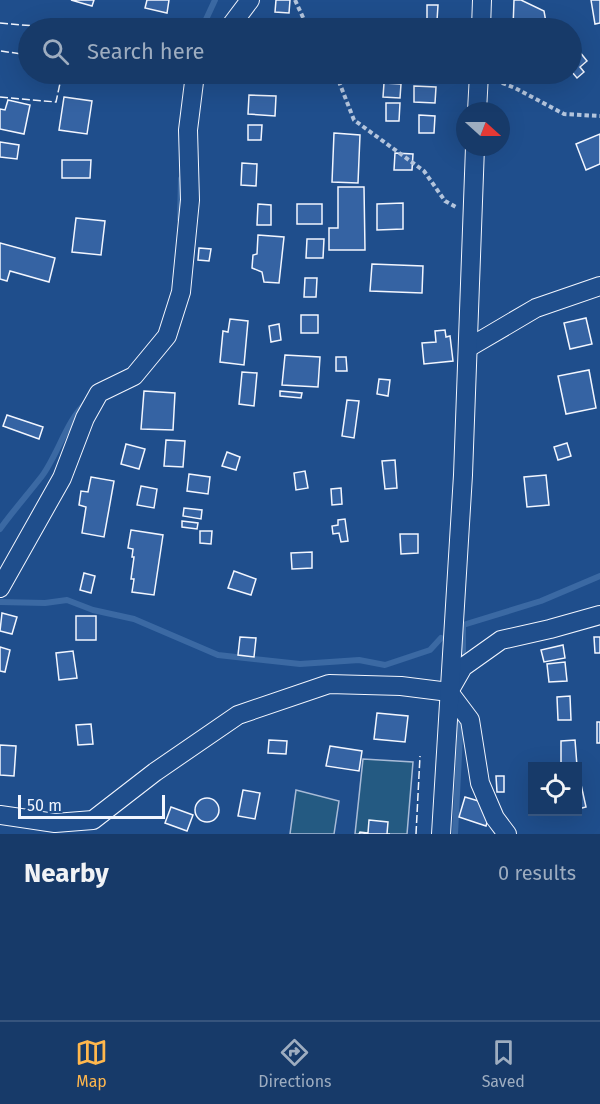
<!DOCTYPE html>
<html lang="en">
<head>
<meta charset="utf-8">
<style>
	body { margin:0; font-family:"Fira Sans",sans-serif; background:#244571; color:#f1f3f6 }
	.controls { position:absolute; right:18px; bottom:18px; display:grid; overflow:hidden; border-radius:0px; box-shadow:0 6px 24px #0002 }
	.controls button { width:54px; height:54px; display:grid; place-items:center; padding:0; border:0; border-bottom:2px solid #36547d; background:#173a69; color:#f1f3f6; font:30px sans-serif }
	.compass { position:absolute; left:456px; top:102px; width:54px; height:54px; border-radius:50%; background:#173a69; box-shadow:0 6px 24px #0002; rotate:111deg }
	.scale { position:absolute; left:18px; bottom:15px; width:147px; box-sizing:border-box; padding-left:6px; border:3px solid #f2f6ff; border-top:0; font-size:16px; line-height:21px; white-space:nowrap; color:#f2f6ff; -webkit-text-stroke:4px #1f4e8c; paint-order:stroke }
	.list { margin:0; padding:0; list-style:none }
	h2 { display:flex; justify-content:space-between; align-items:center; height:78px; margin:0; padding:0 24px; font-size:26px }
	h2 small { font-size:20px; font-weight:400; color:#9eadc0 }
	.icon { flex:none; width:33px; height:33px; fill:none; stroke:currentColor; stroke-width:2; stroke-linecap:round; stroke-linejoin:round }
	.map { position:relative; flex:none; width:600px; height:834px; overflow:hidden }
	.search { position:absolute; background:#173a69; box-shadow:0 6px 24px #0002; left:18px; right:18px; top:18px; height:66px; display:flex; align-items:center; gap:15px; box-sizing:border-box; padding:0 21px; border-radius:33px; color:#9eadc0; font-size:22px }
	.sheet { height:186px; background:#173a69 }
	nav { display:flex; justify-content:space-around; align-items:center; box-sizing:border-box; height:84px; border-top:2px solid #36547d; background:#173a69; font-size:16px; color:#9eadc0 }
	nav a { display:grid; justify-items:center; gap:3px }
	nav .on { color:#ffb74d }
	.map>svg:first-child { display:block }
	.green { fill:#245a82; stroke:#a8bbd7; stroke-width:1.5 }
	.lines { fill:none; stroke-linecap:round; stroke-linejoin:round }
	.stream { stroke:#3b69a3; stroke-width:6 }
	.building { fill:#3563a3; stroke:#f2f6ff; stroke-width:1.5 }
	.street-casing { stroke:#f2f6ff; stroke-width:20 }
	.path { stroke:#b3c4dc; stroke-width:4; stroke-dasharray:4.5 3; stroke-linecap:butt }
	.street { stroke:#1f4e8c; stroke-width:18 }
	.fence { stroke:#f2f6ff; stroke-width:1.5; stroke-dasharray:8 3; stroke-linecap:butt }
</style>
</head>
<body>
<div class="map">
<svg width="600" height="834" viewBox="0 0 600 834">
	<rect width="100%" height="100%" fill="#1f4e8c"/>
	<g class="green">
		<polygon points="363,759 413,762 407,834 355,834"/>
		<polygon points="296,790 339,801 334,834 290,834"/>
	</g>
	<g class="lines">
		<g class="stream">
			<polyline points="202,28 215,0"/>
			<polyline points="180,219 181,179"/>
			<path d="M0 529C13 511 28 494 42 476 57 456 68 418 86 403"/>
			<polyline points="0,602 45,603 67,600 93,610 134,619 218,655 300,664 359,660 385,665 430,650 441,638"/>
			<polyline points="463,664 463,625 541,601 600,576"/>
			<polyline points="455,834 461,716"/>
		</g>
	</g>
	<g class="building">
		<polygon points="71,0 94,0 92,6"/>
		<polygon points="147,0 169,0 167,13 145,8"/>
		<polygon points="276,0 290,0 289,13 275,12"/>
		<polygon points="514,0 521,0 544,11 547,28 513,28"/>
		<polygon points="591,0 600,0 600,23 595,24"/>
		<polygon points="427,5 438,5 437,21 427,20"/>
		<polygon points="575,46 587,61 580,67 584,72 577,78 572,72 572,48"/>
		<polygon points="251,74 268,74 267,79 251,78"/>
		<polygon points="318,74 335,74 334,82 318,81"/>
		<polygon points="384,83 401,84 400,98 383,97"/>
		<polygon points="414,86 436,87 435,103 414,102"/>
		<polygon points="249,95 276,96 275,116 248,114"/>
		<polygon points="64,97 92,101 87,134 59,130"/>
		<polygon points="8,100 30,105 24,134 0,129 0,109 5,110"/>
		<polygon points="386,103 400,103 399,121 386,121"/>
		<polygon points="419,115 435,116 434,133 419,133"/>
		<polygon points="248,125 262,125 261,140 248,140"/>
		<polygon points="334,133 360,135 358,183 332,182"/>
		<polygon points="600,134 600,164 586,170 576,144"/>
		<polygon points="0,142 19,145 17,159 0,157"/>
		<polygon points="395,153 413,154 412,170 394,170"/>
		<polygon points="62,160 91,160 90,178 62,178"/>
		<polygon points="242,163 257,164 256,186 241,185"/>
		<polygon points="338,187 364,187 365,250 329,250 329,228 338,228"/>
		<polygon points="403,203 403,229 377,230 377,204"/>
		<polygon points="258,204 271,205 271,225 257,225"/>
		<rect x="297" y="204" width="25" height="20"/>
		<polygon points="76,218 105,221 101,255 72,252"/>
		<polygon points="258,235 284,237 279,283 264,282 262,272 252,268 253,255 257,254"/>
		<polygon points="307,239 324,239 323,258 306,258"/>
		<polygon points="0,243 55,258 49,282 10,271 7,281 0,279"/>
		<polygon points="199,248 211,249 209,261 198,260"/>
		<polygon points="372,264 423,266 422,293 370,291"/>
		<polygon points="305,278 317,278 316,297 304,297"/>
		<rect x="301" y="315" width="17" height="18"/>
		<polygon points="586,318 592,344 570,349 564,323"/>
		<polygon points="230,319 248,321 244,365 220,362 223,331 228,332"/>
		<polygon points="279,324 281,340 271,342 269,326"/>
		<polygon points="445,330 446,337 450,336 453,361 424,364 422,343 436,342 435,331"/>
		<polygon points="285,355 320,357 318,387 282,385"/>
		<polygon points="336,357 346,357 347,371 336,371"/>
		<polygon points="589,370 596,408 566,414 558,376"/>
		<polygon points="242,372 257,373 254,406 239,404"/>
		<polygon points="379,379 390,380 388,396 377,394"/>
		<polygon points="144,391 175,393 173,430 141,429"/>
		<polygon points="280,391 302,393 301,398 280,396"/>
		<polygon points="347,400 359,401 354,438 342,436"/>
		<polygon points="7,415 43,427 39,439 3,426"/>
		<polygon points="166,440 185,441 183,467 164,466"/>
		<polygon points="567,443 571,456 558,460 554,447"/>
		<polygon points="126,444 145,449 139,469 121,464"/>
		<polygon points="227,452 240,457 236,470 222,466"/>
		<polygon points="395,460 397,488 385,489 382,461"/>
		<polygon points="305,471 308,488 296,490 294,473"/>
		<polygon points="189,474 210,477 208,494 187,491"/>
		<polygon points="546,475 549,505 527,507 524,477"/>
		<polygon points="91,477 114,481 104,537 82,533 86,507 79,505 81,491 88,492"/>
		<polygon points="141,486 157,489 154,508 137,505"/>
		<polygon points="341,488 342,504 332,505 331,489"/>
		<polygon points="184,508 202,510 201,519 183,516"/>
		<polygon points="345,519 348,541 341,542 339,533 333,534 332,526 338,525 338,520"/>
		<polygon points="182,521 198,523 197,529 182,527"/>
		<polygon points="131,530 163,535 154,595 132,592 134,579 131,579 134,557 132,557 133,549 128,548"/>
		<polygon points="200,531 212,531 211,544 200,543"/>
		<polygon points="400,534 418,534 418,553 401,554"/>
		<polygon points="312,552 312,568 292,569 291,553"/>
		<polygon points="234,571 256,579 251,595 228,588"/>
		<polygon points="84,573 95,576 91,593 80,590"/>
		<polygon points="2,613 17,617 12,634 0,631"/>
		<rect x="76" y="616" width="20" height="24"/>
		<polygon points="240,637 256,638 254,657 238,655"/>
		<polygon points="594,637 600,637 600,653 595,653"/>
		<polygon points="563,645 565,658 544,662 541,650"/>
		<polygon points="0,647 10,650 5,672 0,671"/>
		<polygon points="73,651 77,678 59,680 56,653"/>
		<polygon points="565,662 567,681 549,682 547,664"/>
		<polygon points="570,696 571,720 558,720 557,697"/>
		<polygon points="377,713 408,716 405,742 374,739"/>
		<rect x="597" y="722" width="3" height="21"/>
		<polygon points="91,724 93,744 78,745 76,725"/>
		<polygon points="269,740 287,741 286,754 268,753"/>
		<polygon points="575,740 577,766 561,766 561,741"/>
		<polygon points="0,745 16,746 14,776 0,775"/>
		<polygon points="330,746 362,751 359,771 326,766"/>
		<polygon points="496,776 504,776 504,792 497,792"/>
		<polygon points="578,780 580,780 586,807 578,809"/>
		<polygon points="243,790 260,793 255,819 238,816"/>
		<polygon points="465,797 492,805 486,826 459,817"/>
		<circle cx="207" cy="810" r="12"/>
		<polygon points="171,807 193,815 187,831 165,823"/>
		<polygon points="369,820 388,822 387,834 390,834 359,834 360,832 368,833"/>
	</g>
	<g class="lines">
		<defs>
			<g id="street">
				<polyline points="229,28 250,0"/>
				<polyline points="481,28 482,0"/>
				<polyline points="477,111 479,74"/>
				<polyline points="468,348 536,308 600,286"/>
				<polyline points="0,588 62,478 85,418 99,393 134,376 167,336 181,292 190,200 188,130 195,74"/>
				<polyline points="451,688 463,667 501,640 550,629 600,615"/>
				<polyline points="0,815 55,823 93,820 155,772 238,715 329,684 401,686 449,692 470,720 480,783 495,818 507,834"/>
				<polyline points="441,834 463,475 475,147"/>
			</g>
		</defs>
		<use href="#street" class="street-casing"/>
		<g class="path">
			<polyline points="295,0 306,24 464,25"/>
			<polyline points="336,74 354,120 424,171 445,201 456,207"/>
			<polyline points="495,80 515,88 564,114 600,116"/>
		</g>
		<use href="#street" class="street"/>
		<g class="fence">
			<polyline points="0,23 58,28"/>
			<polyline points="1,51 28,55"/>
			<polyline points="0,97 56,102 62,74"/>
			<polyline points="416,834 420,756"/>
		</g>
	</g>
</svg>
<div class="controls">
<button><svg class="icon" aria-label="locate" viewBox="0 0 24 24"><circle cx="12" cy="12" r="6"/><path d="M12 2v4M12 18v4M2 12h4M18 12h4"/></svg></button>
</div>
<svg class="compass" viewBox="-18 -18 36 36"><path d="M0-13l5 13h-10z" fill="#e53935"/><path d="M0 13l5-13h-10z" fill="#9eadc0"/></svg>
<div class="scale">50 m</div>
<div class="search"><svg class="icon" aria-label="search" viewBox="0 0 24 24"><circle cx="10" cy="10" r="6"/><path d="M15 15l6 6"/></svg>Search here</div>
</div>
<section class="sheet">
<h2>Nearby<small>0 results</small></h2>
<ul class="list">
</ul>
</section>
<nav>
<a class="on"><svg class="icon" aria-label="map" viewBox="0 0 24 24"><path d="M3 6l6-2 6 2 6-2v14l-6 2-6-2-6 2zM9 4v14M15 6v14"/></svg>Map</a>
<a><svg class="icon" aria-label="directions" viewBox="0 0 24 24"><path d="M12 3l9 9-9 9-9-9zM9 14v-3h6M13 9l2 2-2 2"/></svg>Directions</a>
<a><svg class="icon" aria-label="saved" viewBox="0 0 24 24"><path d="M7 4h10v16l-5-4-5 4z"/></svg>Saved</a>
</nav>
</body>
</html>
